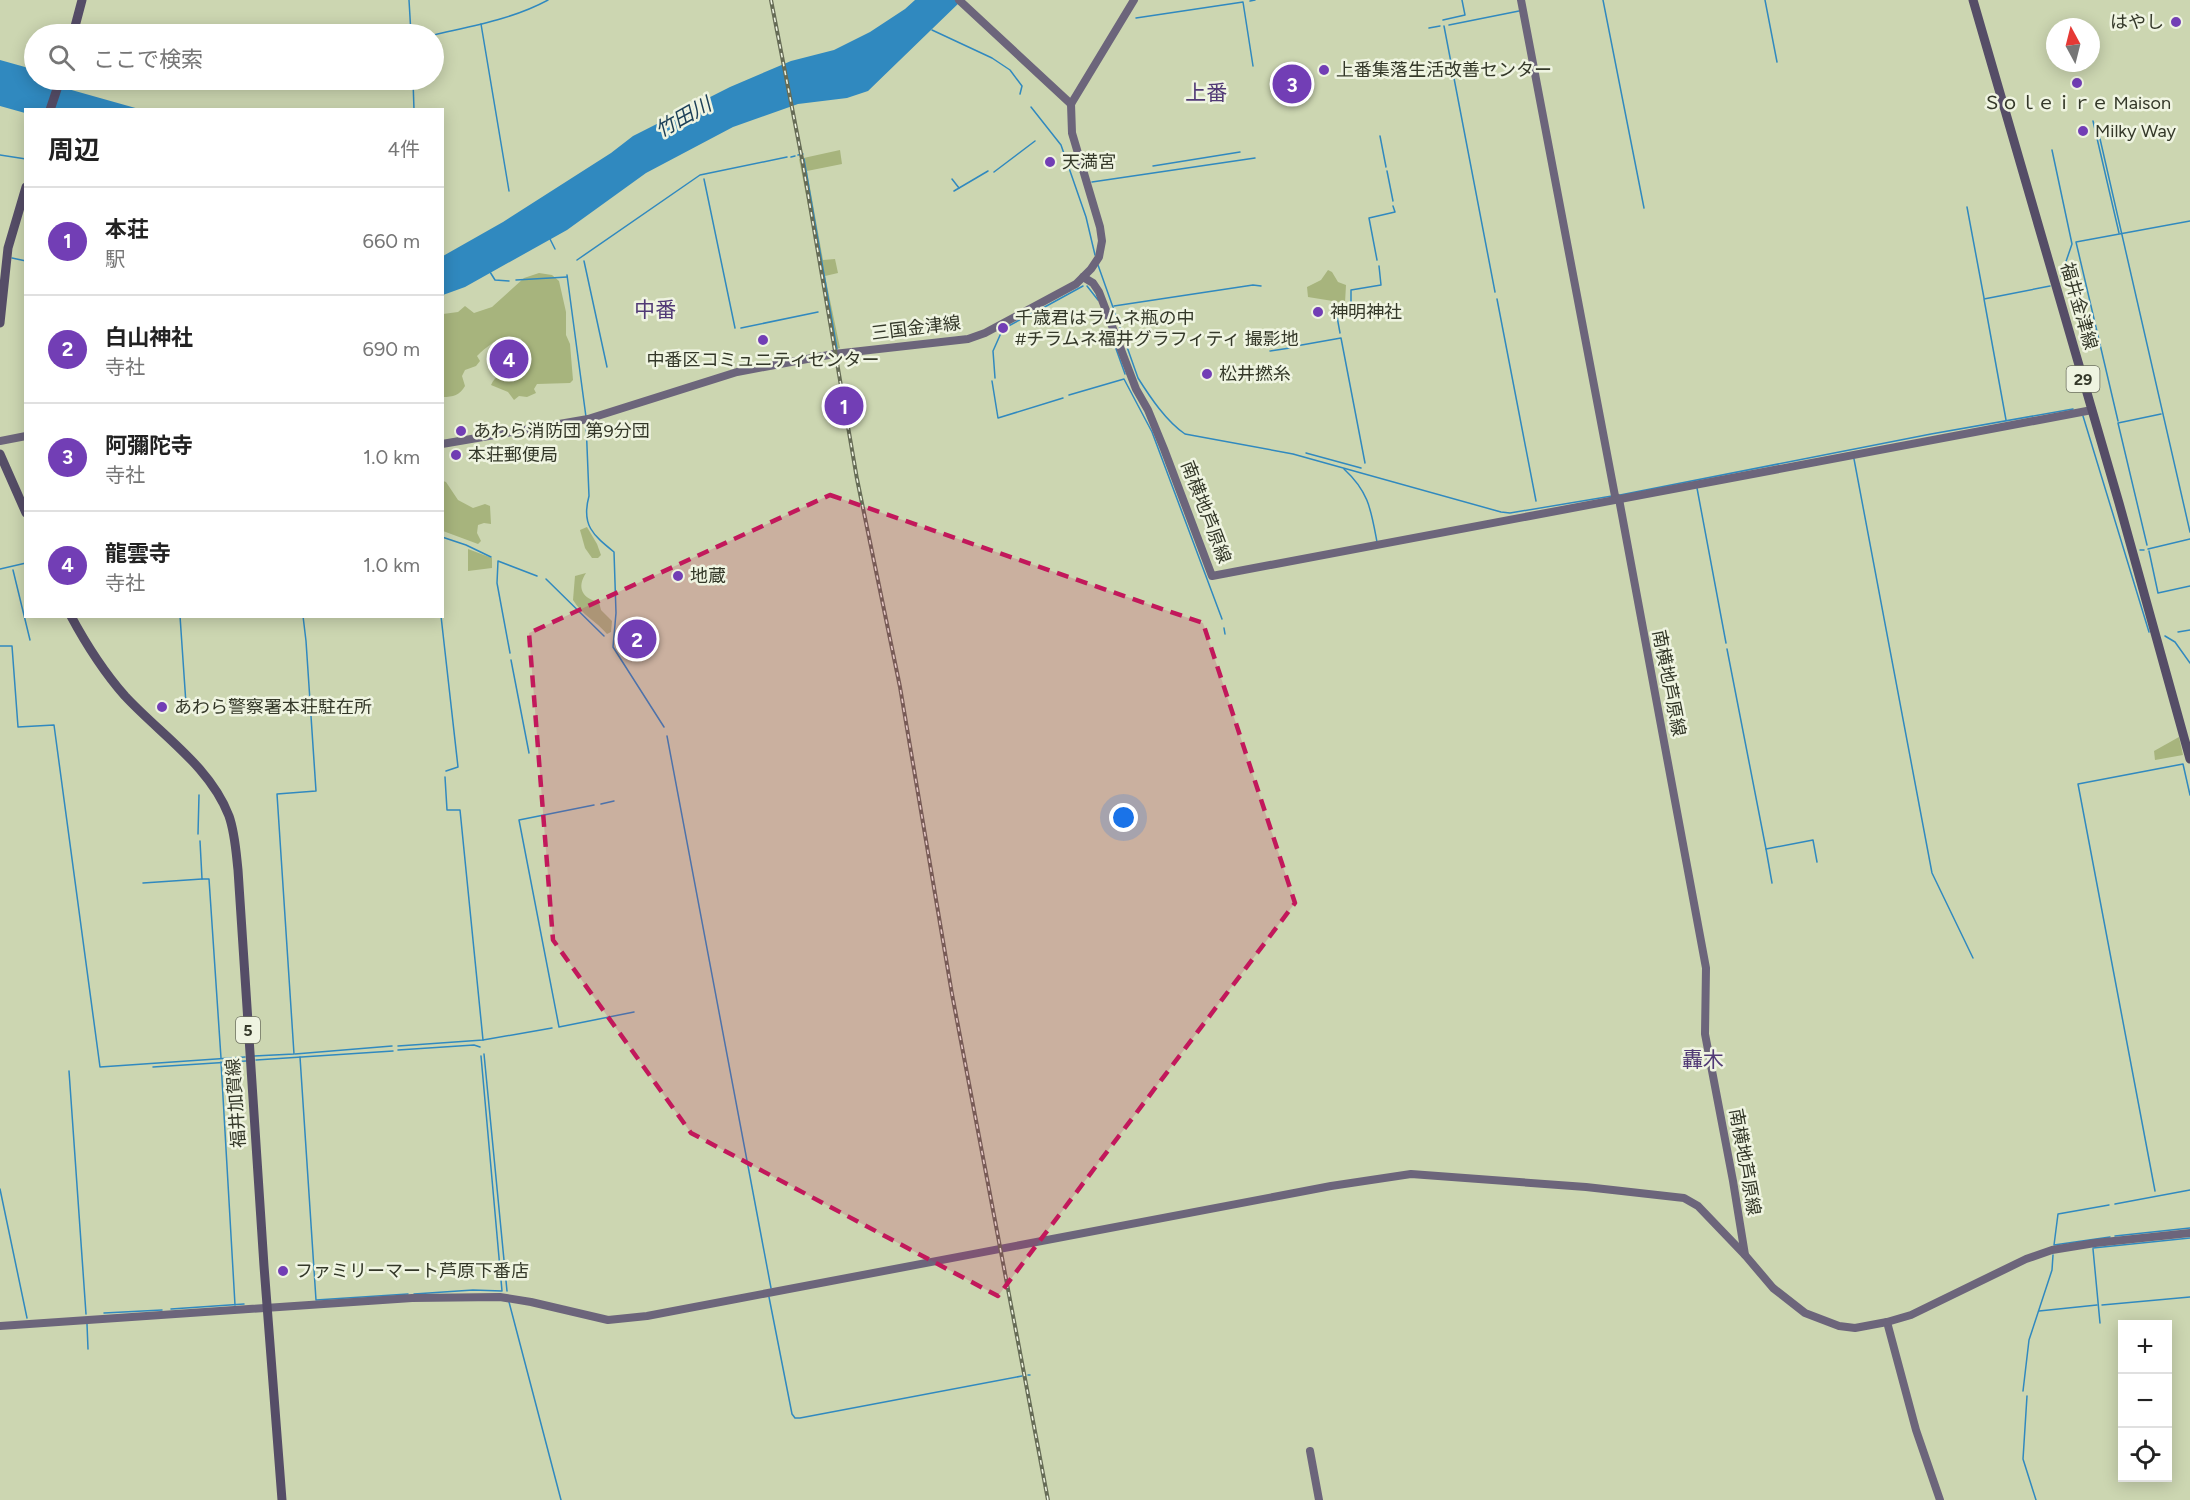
<!DOCTYPE html>
<html lang="ja">
<head>
<meta charset="utf-8">
<style>
	body { margin:0; font-family:Figtree,"Noto Sans JP",sans-serif; background:#f6f6f6; color:#222 }
	.controls { position:absolute; right:18px; bottom:18px; display:grid; overflow:hidden; border-radius:0px; box-shadow:0 3px 15px #0003 }
	.controls button { width:54px; height:54px; display:grid; place-items:center; padding:0; border:0; border-bottom:2px solid #e0e0e0; background:#fff; color:#222; font:30px sans-serif }
	.compass { position:absolute; left:2046px; top:18px; width:54px; height:54px; border-radius:50%; background:#fff; box-shadow:0 3px 15px #0003; rotate:353deg }
	.you { position:absolute; left:1124px; top:818px; width:21px; height:21px; margin:-15px; border:4px solid #fff; border-radius:50%; background:#1a73e8; box-shadow:0 0 0 9px #1a73e833 }
	.badge { display:grid; place-items:center; width:39px; height:39px; border-radius:50%; background:#723eb5; color:#fff; font-size:20px; font-weight:700 }
	.pin { position:absolute; translate:-50% -50%; border:3px solid #fff; box-shadow:0 2px 6px #0006 }
	.list { margin:0; padding:0; list-style:none }
	h2 { display:flex; justify-content:space-between; align-items:center; height:78px; margin:0; padding:0 24px; font-size:26px }
	h2 small { font-size:20px; font-weight:400; color:#767676 }
	.list li { display:grid; grid-template-columns:39px 1fr auto; gap:18px; align-items:center; box-sizing:border-box; height:108px; padding:0 24px; border-top:2px solid #e0e0e0 }
	.list b { display:block; font-size:22px; white-space:nowrap }
	.list p { margin:0; font-size:20px; white-space:nowrap; color:#767676 }
	.list em { font-size:20px; font-style:normal; color:#767676 }
	.icon { flex:none; width:33px; height:33px; fill:none; stroke:currentColor; stroke-width:2; stroke-linecap:round; stroke-linejoin:round }
	.map { position:relative; flex:none; width:2190px; height:1500px; overflow:hidden }
	.search { position:absolute; background:#fff; box-shadow:0 3px 15px #0003; left:24px; top:24px; width:420px; height:66px; display:flex; align-items:center; gap:15px; box-sizing:border-box; padding:0 21px; border-radius:33px; color:#767676; font-size:22px }
	.panel { position:absolute; background:#fff; box-shadow:0 3px 15px #0003; left:24px; top:108px; width:420px; height:510px; border-radius:0px }
	.map>svg:first-child { display:block }
	.green { fill:#a7b47d }
	.water { fill:#3089bf }
	.lines { fill:none; stroke-linecap:round; stroke-linejoin:round }
	.stream { stroke:#3089bf; stroke-width:1.5 }
	.secondary { stroke:#6c657b; stroke-width:8 }
	.primary { stroke:#554d67; stroke-width:9 }
	.rail-casing { stroke:#666c56; stroke-width:4 }
	.rail { stroke:#eff4e1; stroke-width:1.5; stroke-dasharray:4.5; stroke-linecap:butt }
	.marked { fill:#c2185b; fill-opacity:0.2; stroke:#c2185b; stroke-width:4.5; stroke-dasharray:12 8; stroke-linejoin:round }
	.poi-dot { fill:#723eb5; stroke:#eff4e1; stroke-width:2 }
	.labels { text-anchor:middle; stroke-width:5; stroke-linejoin:round; paint-order:stroke }
	.shield { fill:#eff4e1; stroke:#6c7060; stroke-width:1.5 }
	.shield-label { font-size:16px; font-weight:bold; fill:#343829 }
	.poi-label { font-size:18px; fill:#343829; stroke:#eff4e1; text-anchor:start }
	.street-label { font-size:18px; fill:#343829; stroke:#eff4e1 }
	.water-label { font-size:20px; font-style:italic; fill:#1b3f57; stroke:#eff4e1 }
	.quarter-label { font-size:21px; fill:#513a76; stroke:#eff4e1 }
</style>
</head>
<body>
<div class="map">
<svg width="2190" height="1500" viewBox="0 0 2190 1500">
	<rect width="100%" height="100%" fill="#ccd6b1"/>
	<g class="green">
		<polygon points="840,150 842,164 807,171 823,260 835,259 838,273 825,276 840,348 836,349 799,159"/>
		<polygon points="1328,270 1332,272 1338,282 1346,285 1345,303 1308,297 1307,287 1321,280"/>
		<path d="M539 273 552 275 559 281 566 312V335L570 344 573 380 570 383 537 384 534 389 536 393 527 397 519 396 514 400 508 392 491 385C500 365 526 369 521 339 505 332 488 345 477 356L480 361 476 366 465 370 462 376 465 386C460 395 453 397 443 397V314L458 312 465 306 474 313 492 307 524 278Z"/>
		<polygon points="443,481 446,482 458,500 473,508 485,504 490,506 491,524 484,523 478,525 477,533 481,541 478,544 443,531"/>
		<polygon points="587,527 597,544 601,555 598,558 592,558 585,548 580,530"/>
		<polygon points="468,549 492,558 492,568 468,571"/>
		<path d="M586 573C576 588 583 599 599 602L601 610 612 621 611 632 607 634C596 621 582 615 573 600L575 576Z"/>
		<polygon points="2179,737 2183,755 2155,760 2154,751"/>
	</g>
	<g class="water">
		<polygon points="915,0 962,0 868,91 847,98 798,104 733,127 646,173 567,230 465,287 443,295 443,256 503,222 611,153 633,136 730,87 791,61 834,50 870,32 905,9"/>
		<polygon points="0,60 25,67 34,71 34,80 50,80 68,89 139,109 26,110 25,113 0,106"/>
	</g>
	<g class="lines">
		<g class="stream">
			<polyline points="409,0 411,34"/>
			<polyline points="1603,0 1644,208"/>
			<polyline points="1765,0 1777,62"/>
			<polyline points="1250,1 1255,0"/>
			<polyline points="1136,18 1243,2 1253,66"/>
			<polyline points="1443,20 1465,15 1462,0"/>
			<polyline points="481,24 509,191"/>
			<polyline points="1449,25 1519,11"/>
			<polyline points="1444,26 1495,292"/>
			<polyline points="1429,28 1440,26"/>
			<polyline points="932,30 992,58 1010,70 1022,86 1020,94"/>
			<path d="M434 35C472 26 513 19 548 0"/>
			<polyline points="413,80 414,110"/>
			<polyline points="1031,107 1061,145 1086,217 1095,255"/>
			<polyline points="2093,121 2119,233"/>
			<polyline points="2098,130 2190,532"/>
			<polyline points="1380,136 1386,167"/>
			<polyline points="2052,150 2072,244 2061,276"/>
			<polyline points="0,155 26,159"/>
			<polyline points="798,155 803,154"/>
			<polyline points="791,157 795,156"/>
			<polyline points="804,159 837,349"/>
			<polyline points="1153,166 1240,152"/>
			<polyline points="1387,171 1393,201"/>
			<polyline points="994,172 1035,141"/>
			<polyline points="704,179 735,328"/>
			<polyline points="952,179 959,188"/>
			<polyline points="1092,182 1255,158"/>
			<polyline points="954,191 988,171"/>
			<polyline points="1967,207 1984,298"/>
			<polyline points="550,239 555,249"/>
			<polyline points="12,258 26,261"/>
			<polyline points="577,260 700,175 787,157"/>
			<polyline points="1377,260 1369,218 1395,212 1393,206"/>
			<polyline points="584,261 607,367"/>
			<path d="M1098 265 1138 378C1150 397 1166 421 1185 434L1293 454 1501 512 1510 513 1612 496"/>
			<polyline points="490,272 495,280 509,281"/>
			<polyline points="567,275 586,417"/>
			<polyline points="516,280 567,277"/>
			<polyline points="1087,286 1098,300"/>
			<polyline points="1497,299 1536,501"/>
			<polyline points="1114,306 1253,285 1261,286"/>
			<polyline points="1041,309 1083,286"/>
			<polyline points="741,328 818,312"/>
			<polyline points="1003,329 1036,311"/>
			<polyline points="1340,333 1336,311 1351,313 1351,290 1381,285 1379,266"/>
			<polyline points="1115,346 1125,374"/>
			<polyline points="1296,346 1341,338 1365,463"/>
			<polyline points="1270,351 1290,348"/>
			<polyline points="995,378 993,351 1001,333"/>
			<polyline points="992,381 998,418 1063,398"/>
			<polyline points="1069,395 1124,379 1152,432 1222,619"/>
			<polyline points="2083,416 2149,632"/>
			<polyline points="2006,420 1984,299 2050,286"/>
			<polyline points="2118,421 2076,242 2190,221"/>
			<path d="M586 422 589 496C581 525 593 535 614 552L616 613 613 647 664 727"/>
			<polyline points="1306,453 1361,468"/>
			<polyline points="1854,459 1932,873 1973,958"/>
			<path d="M1344 469C1369 492 1371 510 1377 542"/>
			<polyline points="1697,488 1726,643"/>
			<polyline points="1620,495 1931,434 2073,409"/>
			<polyline points="442,537 466,545 491,557"/>
			<polyline points="2147,545 2118,423 2161,414"/>
			<polyline points="2148,549 2190,539"/>
			<polyline points="2140,550 2144,550"/>
			<polyline points="2149,551 2158,593 2190,586"/>
			<polyline points="0,569 26,563"/>
			<polyline points="13,570 30,640"/>
			<polyline points="546,579 604,636"/>
			<polyline points="180,616 186,704"/>
			<polyline points="441,616 458,767 446,771"/>
			<polyline points="1224,628 1225,634"/>
			<polyline points="2178,632 2190,630"/>
			<polyline points="2165,636 2175,642 2190,663"/>
			<polyline points="0,646 12,646 18,727 54,725 100,1067 245,1057"/>
			<polyline points="1727,649 1766,849"/>
			<polyline points="510,653 497,583 498,561 537,576"/>
			<polyline points="511,660 529,753"/>
			<polyline points="667,736 771,1288"/>
			<polyline points="601,804 614,801"/>
			<polyline points="594,805 519,820 559,1027 634,1012"/>
			<polyline points="198,834 199,795"/>
			<polyline points="200,841 202,879 209,879 221,1058"/>
			<polyline points="143,883 202,879"/>
			<polyline points="1772,883 1766,849 1813,840 1817,862"/>
			<polyline points="483,1040 552,1028"/>
			<polyline points="398,1046 483,1040 460,810 447,810 445,777"/>
			<polyline points="398,1050 474,1045 480,1047"/>
			<polyline points="295,1054 392,1046"/>
			<polyline points="484,1054 507,1291"/>
			<polyline points="254,1056 294,1054 277,794 316,791 306,641 303,616"/>
			<polyline points="300,1057 316,1300 408,1294"/>
			<polyline points="256,1060 393,1051"/>
			<polyline points="221,1062 235,1305"/>
			<polyline points="153,1067 246,1061"/>
			<polyline points="69,1071 86,1314"/>
			<polyline points="0,1189 27,1318"/>
			<polyline points="2155,1191 2078,784 2183,764 2190,795"/>
			<polyline points="2115,1204 2190,1190"/>
			<polyline points="2109,1205 2058,1214 2054,1245 2110,1237"/>
			<polyline points="2115,1236 2190,1228"/>
			<polyline points="2093,1248 2190,1238"/>
			<polyline points="2093,1249 2100,1323"/>
			<polyline points="414,1294 473,1290 502,1291 481,1056"/>
			<polyline points="769,1297 792,1414 795,1418 800,1418 1022,1376"/>
			<polyline points="509,1302 561,1500"/>
			<polyline points="2102,1305 2190,1297"/>
			<polyline points="171,1309 244,1304"/>
			<polyline points="2039,1311 2097,1305"/>
			<polyline points="104,1313 162,1310"/>
			<polyline points="87,1324 88,1349"/>
			<polyline points="1028,1375 1030,1375"/>
			<polyline points="2023,1391 2029,1340 2052,1270 2053,1255"/>
			<polyline points="2027,1396 2023,1459 2036,1500"/>
		</g>
		<g class="secondary">
			<polyline points="959,0 1071,104"/>
			<polyline points="1521,0 1615,496 1619,499"/>
			<polyline points="1083,277 1093,283 1099,292 1136,389 1148,410 1164,449 1212,576 2092,410"/>
			<polyline points="0,441 26,436"/>
			<polyline points="442,444 588,419 737,372 834,354 968,339 985,333 1076,284 1091,269 1099,257 1102,241 1100,227 1072,133 1071,104 1134,0"/>
			<polyline points="1619,499 1706,968 1705,1034 1733,1181 1745,1255 1773,1288 1805,1313 1839,1326 1855,1328 1887,1322 1916,1430 1940,1500"/>
			<polyline points="1887,1322 1911,1315 2026,1259 2052,1250 2095,1243 2190,1233"/>
			<polyline points="0,1326 412,1298 500,1297 531,1302 608,1320 647,1316 1331,1186 1411,1174 1586,1187 1684,1198 1698,1206 1745,1255"/>
			<polyline points="1310,1451 1319,1500"/>
		</g>
		<g class="primary">
			<polyline points="1973,0 2119,503 2190,759"/>
			<polyline points="73,34 82,0"/>
			<polyline points="50,110 60,80"/>
			<polyline points="0,323 8,248 26,187"/>
			<polyline points="0,454 26,513"/>
			<path d="M71 616C86 644 104 672 125 696 160 734 210 766 229 816 235 833 236 852 238 870L264 1266 282 1500"/>
		</g>
		<defs>
			<polyline id="rail" points="771,0 802,159 857,479 900,687 952,994 1048,1500"/>
		</defs>
		<use href="#rail" class="rail-casing"/>
		<use href="#rail" class="rail"/>
	</g>
	<path class="marked" d="M830 495 1203 623 1295 903 998 1296 691 1133 553 940 529 633Z"/>
	<g class="poi-dot">
		<circle cx="2176" cy="22" r="6"/>
		<circle cx="1324" cy="70" r="6"/>
		<circle cx="2077" cy="83" r="6"/>
		<circle cx="2083" cy="131" r="6"/>
		<circle cx="1050" cy="162" r="6"/>
		<circle cx="1318" cy="312" r="6"/>
		<circle cx="1003" cy="328" r="6"/>
		<circle cx="763" cy="340" r="6"/>
		<circle cx="1207" cy="374" r="6"/>
		<circle cx="461" cy="431" r="6"/>
		<circle cx="456" cy="455" r="6"/>
		<circle cx="678" cy="576" r="6"/>
		<circle cx="162" cy="707" r="6"/>
		<circle cx="283" cy="1271" r="6"/>
	</g>
	<g class="labels">
		<g class="shield">
			<rect x="2066.5" y="366" width="33" height="26" rx="4.5"/>
			<rect x="236" y="1017" width="24" height="26" rx="4.5"/>
		</g>
		<g class="shield-label">
			<text x="2083" y="385">29</text>
			<text x="248" y="1036">5</text>
		</g>
		<g class="poi-label">
			<text x="2164" y="28" text-anchor="end">はやし</text>
			<text x="1336" y="76">上番集落生活改善センター</text>
			<text x="2077" y="109" text-anchor="middle">Ｓｏｌｅｉｒｅ Maison</text>
			<text x="2095" y="137">Milky Way</text>
			<text x="1062" y="168">天満宮</text>
			<text x="1330" y="318">神明神社</text>
			<text x="1015" y="324">千歳君はラムネ瓶の中<tspan x="1015" dy="21">#チラムネ福井グラフィティ 撮影地</tspan></text>
			<text x="763" y="366" text-anchor="middle">中番区コミュニティセンター</text>
			<text x="1219" y="380">松井撚糸</text>
			<text x="473" y="437">あわら消防団 第9分団</text>
			<text x="468" y="461">本荘郵便局</text>
			<text x="690" y="582">地蔵</text>
			<text x="174" y="713">あわら警察署本荘駐在所</text>
			<text x="295" y="1277">ファミリーマート芦原下番店</text>
		</g>
		<g class="street-label">
			<text transform="translate(2079 306) rotate(74)" y="6">福井金津線</text>
			<text transform="translate(916 328) rotate(-7)" y="6">三国金津線</text>
			<text transform="translate(1206 512) rotate(69)" y="6">南横地芦原線</text>
			<text transform="translate(1669 683) rotate(79)" y="6">南横地芦原線</text>
			<text transform="translate(236 1103) rotate(-94)" y="6">福井加賀線</text>
			<text transform="translate(1745 1162) rotate(80)" y="6">南横地芦原線</text>
		</g>
		<g class="water-label">
			<text transform="translate(683 117) rotate(-29)" y="7">竹田川</text>
		</g>
		<g class="quarter-label">
			<text x="1206" y="100">上番</text>
			<text x="655" y="317">中番</text>
			<text x="1703" y="1067">轟木</text>
		</g>
	</g>
</svg>
<div class="controls">
<button>+</button>
<button>−</button>
<button><svg class="icon" aria-label="locate" viewBox="0 0 24 24"><circle cx="12" cy="12" r="6"/><path d="M12 2v4M12 18v4M2 12h4M18 12h4"/></svg></button>
</div>
<svg class="compass" viewBox="-18 -18 36 36"><path d="M0-13l5 13h-10z" fill="#e53935"/><path d="M0 13l5-13h-10z" fill="#767676"/></svg>
<div class="you"></div>
<div class="pin badge" style="left:844px;top:406px">1</div>
<div class="pin badge" style="left:637px;top:639px">2</div>
<div class="pin badge" style="left:1292px;top:84px">3</div>
<div class="pin badge" style="left:509px;top:359px">4</div>
<div class="search"><svg class="icon" aria-label="search" viewBox="0 0 24 24"><circle cx="10" cy="10" r="6"/><path d="M15 15l6 6"/></svg>ここで検索</div>
<section class="panel">
<h2>周辺<small>4件</small></h2>
<ul class="list">
<li><span class="badge">1</span><div><b>本荘</b><p>駅</p></div><em>660 m</em></li>
<li><span class="badge">2</span><div><b>白山神社</b><p>寺社</p></div><em>690 m</em></li>
<li><span class="badge">3</span><div><b>阿彌陀寺</b><p>寺社</p></div><em>1.0 km</em></li>
<li><span class="badge">4</span><div><b>龍雲寺</b><p>寺社</p></div><em>1.0 km</em></li>
</ul>
</section>
</div>
</body>
</html>
